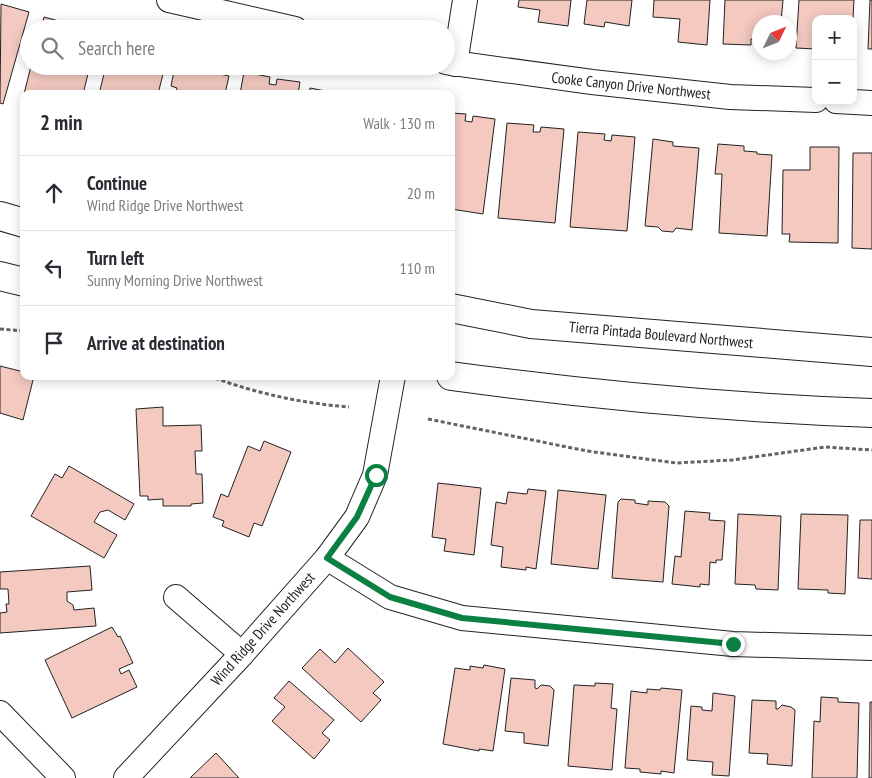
<!DOCTYPE html>
<html lang="en">
<head>
<meta charset="utf-8">
<style>
	body { margin:0; font-family:"PT Sans Narrow",sans-serif; background:#f2f2f3; color:#2b2b33 }
	.controls { position:absolute; right:15px; top:15px; display:grid; overflow:hidden; border-radius:10px; box-shadow:0 2px 12px #0003 }
	.controls button { width:45px; height:45px; display:grid; place-items:center; padding:0; border:0; border-bottom:1px solid #e1e1e2; background:#fff; color:#2b2b33; font:25px sans-serif }
	.compass { position:absolute; left:752px; top:15px; width:45px; height:45px; border-radius:50%; background:#fff; box-shadow:0 2px 12px #0003; rotate:47deg }
	.stop { position:absolute; width:15px; height:15px; margin:-11px; border:4px solid #0b8043; border-radius:50%; background:#fff }
	.stop.end { background:#0b8043; border-color:#fff; box-shadow:0 1px 5px #0008 }
	.list { margin:0; padding:0; list-style:none }
	h2 { display:flex; justify-content:space-between; align-items:center; height:65px; margin:0; padding:0 20px; font-size:21px }
	h2 small { font-size:16px; font-weight:400; color:#7c7c81 }
	.list li { display:grid; grid-template-columns:32px 1fr auto; gap:15px; align-items:center; box-sizing:border-box; height:75px; padding:0 20px; border-top:1px solid #e1e1e2 }
	.list b { display:block; font-size:19px; white-space:nowrap }
	.list p { margin:0; font-size:16px; white-space:nowrap; color:#7c7c81 }
	.list em { font-size:16px; font-style:normal; color:#7c7c81 }
	.icon { flex:none; width:28px; height:28px; fill:none; stroke:currentColor; stroke-width:2; stroke-linecap:round; stroke-linejoin:round }
	.map { position:relative; flex:none; width:872px; height:778px; overflow:hidden }
	.search { position:absolute; background:#fff; box-shadow:0 2px 12px #0003; left:20px; top:20px; width:435px; height:55px; display:flex; align-items:center; gap:12px; box-sizing:border-box; padding:0 18px; border-radius:28px; color:#7c7c81; font-size:19px }
	.panel { position:absolute; background:#fff; box-shadow:0 2px 12px #0003; left:20px; top:90px; width:435px; height:290px; border-radius:10px }
	.map>svg:first-child { display:block }
	.building { fill:#f3c9c0; stroke:#222 }
	.lines { fill:none; stroke-linecap:round; stroke-linejoin:round }
	.minor-casing { stroke:#222; stroke-width:26 }
	.secondary-casing { stroke:#222; stroke-width:30 }
	.path { stroke:#646464; stroke-width:3; stroke-dasharray:4 2.5; stroke-linecap:butt }
	.minor { stroke:#fff; stroke-width:24 }
	.secondary { stroke:#fff; stroke-width:28 }
	.route { stroke:#0b8043; stroke-width:6 }
	.labels { text-anchor:middle; stroke-width:4; stroke-linejoin:round; paint-order:stroke }
	.street-label { font-size:15px; fill:#222; stroke:#fff }
</style>
</head>
<body>
<div class="map">
<svg width="872" height="778" viewBox="0 0 872 778">
	<rect width="100%" height="100%" fill="#fff"/>
	<g class="building">
		<polygon points="519,0 571,0 568,26 538,22 540,10 518,7"/>
		<polygon points="587,0 632,0 629,26 605,22 604,27 584,24"/>
		<polygon points="654,0 710,0 707,45 678,42 680,19 653,17"/>
		<polygon points="725,0 783,0 781,22 760,22 760,45 758,45 758,39 751,39 751,45 723,44"/>
		<polygon points="799,0 854,0 853,19 816,19 816,49 796,48"/>
		<polygon points="870,0 872,0 872,49 868,49"/>
		<polygon points="1,4 29,12 3,104 0,103"/>
		<polygon points="44,17 70,24 69,29 41,29"/>
		<polygon points="31,66 90,66 83,94 24,94"/>
		<polygon points="106,66 165,66 158,94 99,94"/>
		<polygon points="175,66 203,66 215,70 215,73 229,76 225,94 176,94 177,88 171,86"/>
		<polygon points="244,72 270,77 269,84 276,85 277,79 300,82 298,94 240,94"/>
		<polygon points="310,88 336,93 336,94 309,94"/>
		<polygon points="451,113 466,114 465,121 472,122 473,116 495,119 483,214 451,209"/>
		<polygon points="507,123 534,125 533,132 540,132 541,127 564,129 555,223 498,218"/>
		<polygon points="578,132 605,134 604,140 611,141 612,135 635,137 627,231 570,227"/>
		<polygon points="653,139 673,142 673,146 699,148 692,230 676,228 673,232 662,231 658,227 645,226"/>
		<polygon points="718,144 744,146 744,151 757,152 757,154 772,155 767,236 719,233 722,174 715,174"/>
		<polygon points="810,147 839,147 838,243 789,242 790,234 782,234 783,170 810,170"/>
		<polygon points="853,153 872,153 872,249 852,248"/>
		<polygon points="0,366 24,372 24,376 34,376 23,420 0,413"/>
		<polygon points="163,407 163,426 201,425 202,451 195,451 196,474 202,474 203,503 191,504 191,506 163,506 163,499 148,500 148,496 140,496 136,409"/>
		<polygon points="264,441 291,452 262,526 254,523 249,537 222,526 224,521 213,517 221,494 228,497 248,446 260,451"/>
		<polygon points="69,466 134,504 125,520 108,510 100,512 94,522 117,535 104,558 31,516 55,474 62,478"/>
		<polygon points="438,483 481,488 474,555 444,551 446,539 432,537"/>
		<polygon points="528,489 546,491 536,569 526,567 526,570 501,567 503,547 491,545 496,502 506,504 508,492 527,494"/>
		<polygon points="558,490 606,495 598,569 551,564"/>
		<polygon points="621,499 635,500 635,503 648,505 648,501 665,502 669,506 663,582 612,578 618,502"/>
		<polygon points="685,511 710,513 709,520 725,521 722,560 716,560 716,563 710,562 709,585 700,584 700,587 672,584 675,556 681,557"/>
		<polygon points="738,514 781,516 778,590 756,589 755,585 735,584"/>
		<polygon points="801,514 848,515 845,594 828,593 828,590 798,589"/>
		<polygon points="860,520 872,520 872,579 858,578"/>
		<polygon points="90,566 92,590 67,592 67,601 73,605 74,610 94,608 96,626 0,633 0,613 7,612 6,604 9,604 8,589 0,589 0,572"/>
		<polygon points="112,627 118,637 120,636 133,663 119,669 121,674 129,670 137,687 72,718 45,660"/>
		<polygon points="348,648 384,682 373,693 381,700 361,722 302,668 320,649 335,663"/>
		<polygon points="484,665 505,669 493,751 479,749 479,751 443,744 455,668 470,670 470,666 483,668"/>
		<polygon points="511,678 535,680 535,688 537,689 541,685 550,686 554,690 548,746 524,743 524,733 505,731"/>
		<polygon points="289,681 334,720 322,733 330,740 314,759 272,721 285,707 274,698"/>
		<polygon points="595,683 613,684 611,708 617,709 612,770 568,766 574,685 595,686"/>
		<polygon points="661,688 682,690 674,773 661,771 661,774 640,772 640,769 625,768 631,691 647,693 647,689 660,690"/>
		<polygon points="713,693 735,696 729,776 712,775 713,762 687,760 691,706 702,707 702,710 712,711"/>
		<polygon points="821,697 838,698 838,702 859,703 857,778 812,778 814,721 820,722"/>
		<polygon points="752,700 776,701 776,709 778,709 782,705 791,707 795,710 792,766 767,764 768,754 749,753"/>
		<polygon points="870,702 872,702 872,778 869,778"/>
		<polygon points="216,753 239,778 190,778"/>
	</g>
	<g class="lines">
		<defs>
			<g id="minor">
				<polyline points="169,0 295,29"/>
				<polyline points="446,62 592,82 730,97 816,100"/>
				<polyline points="455,64 465,0"/>
				<polyline points="836,101 872,103"/>
				<polyline points="327,558 390,597 462,618 733,644 872,648"/>
				<polyline points="176,597 242,654"/>
				<polyline points="0,713 63,778"/>
				<polyline points="126,778 242,654 327,558 357,517 375,475 393,376"/>
			</g>
			<g id="secondary">
				<polyline points="0,216 24,223"/>
				<polyline points="0,276 24,282"/>
				<polyline points="451,308 531,324 872,352"/>
				<path d="M451 376C591 395 731 408 872 413"/>
			</g>
		</defs>
		<use href="#minor" class="minor-casing"/>
		<use href="#secondary" class="secondary-casing"/>
		<g class="path">
			<polyline points="0,329 24,331"/>
			<path d="M209 376C255 393 300 403 349 407"/>
			<polyline points="428,419 587,451 676,463 732,460 825,447 872,450"/>
		</g>
		<use href="#minor" class="minor"/>
		<use href="#secondary" class="secondary"/>
	</g>
	<g class="lines">
		<polyline class="route" points="376,475 357,517 327,558 390,597 462,618 733,644"/>
	</g>
	<g class="labels">
		<g class="street-label">
			<text transform="translate(631 86) rotate(6)" y="5">Cooke Canyon Drive Northwest</text>
			<text transform="translate(661 335) rotate(5)" y="5">Tierra Pintada Boulevard Northwest</text>
			<text transform="translate(263 629) rotate(-48)" y="5">Wind Ridge Drive Northwest</text>
		</g>
	</g>
</svg>
<div class="controls">
<button>+</button>
<button>−</button>
</div>
<svg class="compass" viewBox="-18 -18 36 36"><path d="M0-13l5 13h-10z" fill="#e53935"/><path d="M0 13l5-13h-10z" fill="#7c7c81"/></svg>
<div class="stop" style="left:376px;top:475px"></div>
<div class="stop end" style="left:733px;top:644px"></div>
<div class="search"><svg class="icon" aria-label="search" viewBox="0 0 24 24"><circle cx="10" cy="10" r="6"/><path d="M15 15l6 6"/></svg>Search here</div>
<section class="panel">
<h2>2 min<small>Walk · 130 m</small></h2>
<ul class="list">
<li><svg class="icon" aria-label="ahead" viewBox="0 0 24 24"><path d="M12 20V5M6 11l6-6 6 6"/></svg><div><b>Continue</b><p>Wind Ridge Drive Northwest</p></div><em>20 m</em></li>
<li><svg class="icon" aria-label="left" viewBox="0 0 24 24"><path d="M17 20v-9H6M10 6l-5 5 5 5"/></svg><div><b>Turn left</b><p>Sunny Morning Drive Northwest</p></div><em>110 m</em></li>
<li><svg class="icon" aria-label="arrive" viewBox="0 0 24 24"><path d="M6 21V4h12l-3 4 3 4H6"/></svg><div><b>Arrive at destination</b></div></li>
</ul>
</section>
</div>
</body>
</html>
